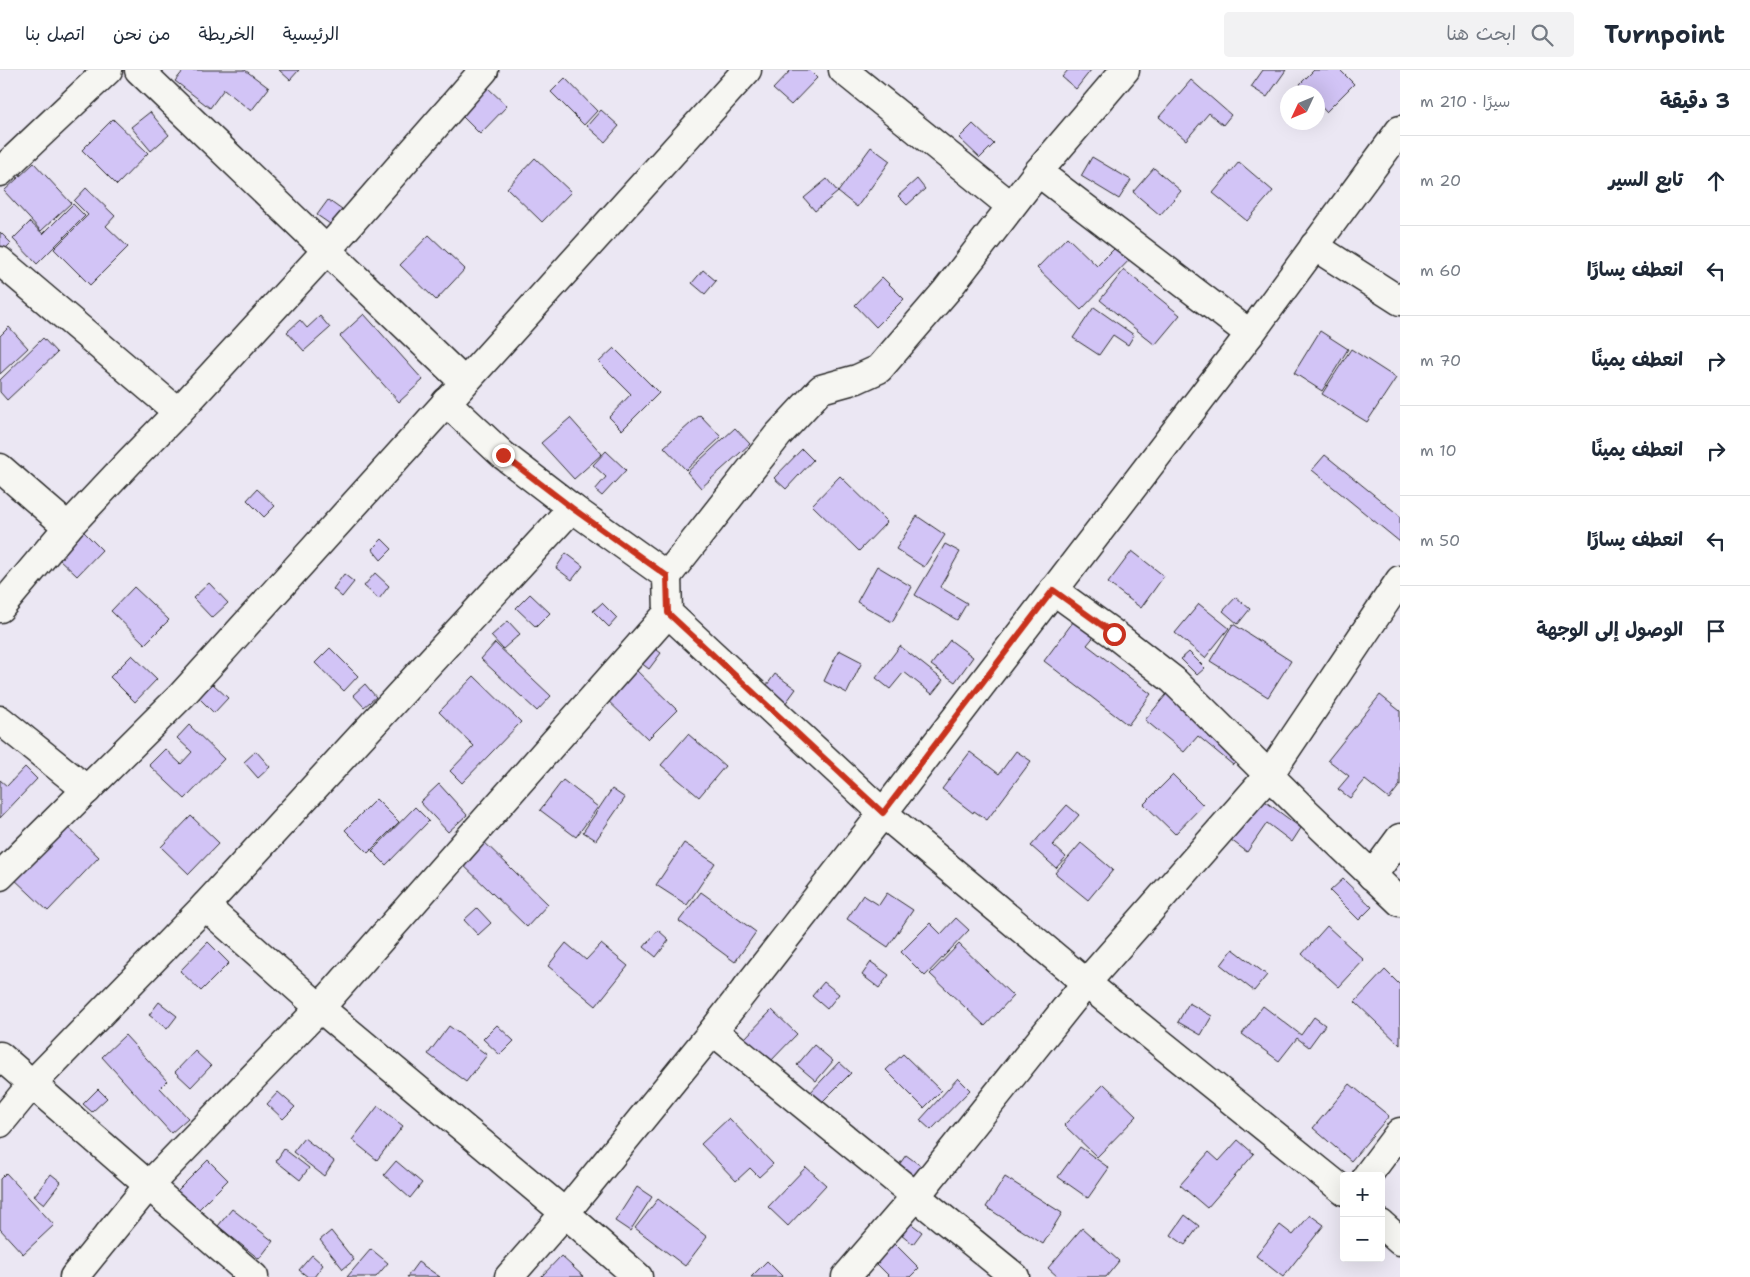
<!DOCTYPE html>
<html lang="ar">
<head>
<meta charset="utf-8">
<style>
	body { margin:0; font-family:"Shantell Sans","Playpen Sans Arabic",sans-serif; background:#f2f2f3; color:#1f2937; direction:rtl }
	.controls { position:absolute; right:15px; bottom:15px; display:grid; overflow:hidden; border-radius:5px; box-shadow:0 5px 20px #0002 }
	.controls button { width:45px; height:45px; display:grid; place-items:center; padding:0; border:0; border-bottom:1px solid #e0e1e3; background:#fff; color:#1f2937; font:25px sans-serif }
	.compass { position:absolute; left:1280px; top:15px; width:45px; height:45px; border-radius:50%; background:#fff; box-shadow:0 5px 20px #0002; rotate:226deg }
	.stop { position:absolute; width:15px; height:15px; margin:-11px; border:4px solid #c8321e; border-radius:50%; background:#fff }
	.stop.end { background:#c8321e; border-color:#fff; box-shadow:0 1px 5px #0008 }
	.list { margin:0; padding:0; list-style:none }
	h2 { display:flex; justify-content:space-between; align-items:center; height:65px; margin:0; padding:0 20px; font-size:21px }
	h2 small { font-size:16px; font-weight:400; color:#747a83 }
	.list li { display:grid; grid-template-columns:32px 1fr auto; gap:15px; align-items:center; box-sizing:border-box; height:90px; padding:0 20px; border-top:1px solid #e0e1e3 }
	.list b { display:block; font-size:19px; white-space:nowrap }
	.list em { font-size:16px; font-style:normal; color:#747a83 }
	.icon { flex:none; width:28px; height:28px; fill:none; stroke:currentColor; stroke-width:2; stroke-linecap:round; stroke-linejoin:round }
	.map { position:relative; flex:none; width:1400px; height:1207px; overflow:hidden; direction:ltr }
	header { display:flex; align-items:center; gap:30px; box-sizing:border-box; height:70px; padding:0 25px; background:#fff; border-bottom:1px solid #e0e1e3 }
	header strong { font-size:24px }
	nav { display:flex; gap:28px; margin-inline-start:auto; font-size:18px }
	.search { width:350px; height:45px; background:#f2f2f3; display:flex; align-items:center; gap:12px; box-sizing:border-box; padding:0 18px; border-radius:5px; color:#747a83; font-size:19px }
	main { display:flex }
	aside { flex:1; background:#fff }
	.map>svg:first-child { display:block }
	.building { fill:#d2c4f6; stroke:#2b2b2b }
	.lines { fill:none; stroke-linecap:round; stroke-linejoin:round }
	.minor-casing { stroke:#2b2b2b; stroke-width:31 }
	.secondary-casing { stroke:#2b2b2b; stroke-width:31 }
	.minor { stroke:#f6f6f2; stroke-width:28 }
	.secondary { stroke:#f6f6f2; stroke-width:28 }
	.route { stroke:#c8321e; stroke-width:6 }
</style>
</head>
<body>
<header>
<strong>Turnpoint</strong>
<div class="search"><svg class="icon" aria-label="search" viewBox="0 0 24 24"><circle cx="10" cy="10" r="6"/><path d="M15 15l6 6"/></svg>ابحث هنا</div>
<nav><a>الرئيسية</a><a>الخريطة</a><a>من نحن</a><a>اتصل بنا</a></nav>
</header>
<main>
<aside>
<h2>3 دقيقة<small>سيرًا · 210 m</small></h2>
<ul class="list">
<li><svg class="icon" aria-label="ahead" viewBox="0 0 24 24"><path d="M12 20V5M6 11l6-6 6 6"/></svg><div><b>تابع السير</b></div><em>20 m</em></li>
<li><svg class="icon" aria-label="left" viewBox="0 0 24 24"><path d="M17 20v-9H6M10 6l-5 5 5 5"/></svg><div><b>انعطف يسارًا</b></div><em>60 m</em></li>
<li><svg class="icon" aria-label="right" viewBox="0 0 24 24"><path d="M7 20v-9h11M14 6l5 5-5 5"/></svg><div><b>انعطف يمينًا</b></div><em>70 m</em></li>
<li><svg class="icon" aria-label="right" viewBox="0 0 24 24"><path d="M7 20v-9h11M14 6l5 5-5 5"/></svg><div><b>انعطف يمينًا</b></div><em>10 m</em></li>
<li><svg class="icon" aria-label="left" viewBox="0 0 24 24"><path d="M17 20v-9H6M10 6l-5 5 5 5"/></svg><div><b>انعطف يسارًا</b></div><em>50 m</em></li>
<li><svg class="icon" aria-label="arrive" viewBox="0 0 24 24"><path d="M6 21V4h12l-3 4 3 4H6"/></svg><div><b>الوصول إلى الوجهة</b></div></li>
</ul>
</aside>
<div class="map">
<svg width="1400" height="1207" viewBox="0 0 1400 1207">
	<rect width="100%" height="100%" fill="#ebe7f3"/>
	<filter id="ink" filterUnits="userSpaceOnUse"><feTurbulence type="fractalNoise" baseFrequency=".02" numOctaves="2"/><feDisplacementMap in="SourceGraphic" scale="10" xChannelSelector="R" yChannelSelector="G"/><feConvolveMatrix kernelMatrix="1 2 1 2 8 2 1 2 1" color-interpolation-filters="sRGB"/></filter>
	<g filter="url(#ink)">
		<g class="building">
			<polygon points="184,0 245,0 269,18 251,41 224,19 210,38 175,11"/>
			<polygon points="279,0 299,0 290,10"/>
			<polygon points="791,0 809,0 817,8 791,35 773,19"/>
			<polygon points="1068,0 1091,0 1076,19 1062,7"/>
			<polygon points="1263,0 1286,0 1267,27 1251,17"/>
			<polygon points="1314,0 1340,0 1354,14 1326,42 1318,33 1318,22 1307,22 1300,14"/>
			<polygon points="565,8 597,41 584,55 551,22"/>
			<polygon points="1191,10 1231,45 1223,55 1209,43 1186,70 1159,47"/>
			<polygon points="487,17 507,36 480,64 461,45"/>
			<polygon points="601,40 619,56 605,72 587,56"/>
			<polygon points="150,42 169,65 151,81 131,57"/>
			<polygon points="113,49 148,83 117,115 82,80"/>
			<polygon points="973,54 994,74 980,88 959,68"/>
			<polygon points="871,77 890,91 857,137 838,122"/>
			<polygon points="1092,87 1131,110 1119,129 1081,106"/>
			<polygon points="535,88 571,122 542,152 507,118"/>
			<polygon points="1239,92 1273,121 1247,151 1213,123"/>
			<polygon points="34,93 71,133 41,161 4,121"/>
			<polygon points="1154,98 1181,121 1160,145 1133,122"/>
			<polygon points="827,109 838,122 815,141 804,128"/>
			<polygon points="917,109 925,119 907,135 898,126"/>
			<polygon points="86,118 115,146 106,156 128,177 90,215 54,179 88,145 74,131"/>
			<polygon points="328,130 342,140 330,154 317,145"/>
			<polygon points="73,134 85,146 37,194 13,169 30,152 43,164"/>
			<polygon points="0,162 11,173 3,181 0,178"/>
			<polygon points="429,165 465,199 436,230 400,195"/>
			<polygon points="1067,167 1097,196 1121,172 1134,185 1081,240 1037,198"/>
			<polygon points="703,200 716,211 705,224 692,213"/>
			<polygon points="1124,200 1180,245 1155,275 1100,230"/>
			<polygon points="882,207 904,229 876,257 855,235"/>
			<polygon points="1094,237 1134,265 1128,275 1113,265 1099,285 1073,268"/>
			<polygon points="364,244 423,310 399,332 340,266"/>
			<polygon points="320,246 330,258 304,281 287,262 300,250 307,258"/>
			<polygon points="9,257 28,278 0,304 0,266"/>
			<polygon points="1320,261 1348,279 1322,321 1294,303"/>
			<polygon points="43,268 57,283 7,330 0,322 0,310"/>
			<polygon points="614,278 659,323 622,360 609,347 631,324 599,292"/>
			<polygon points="1351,279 1396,308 1367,352 1322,324"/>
			<polygon points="700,345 721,367 686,400 664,377"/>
			<polygon points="570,348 602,384 574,409 541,373"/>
			<polygon points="735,358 750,374 701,418 687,402"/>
			<polygon points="802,379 813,390 786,419 774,408"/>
			<polygon points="606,381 626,400 602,426 595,420 606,407 593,395"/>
			<polygon points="1325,385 1400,446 1400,472 1312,400"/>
			<polygon points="840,406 887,452 859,481 812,435"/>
			<polygon points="257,419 275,436 264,447 247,430"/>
			<polygon points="917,446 945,465 924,497 896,479"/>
			<polygon points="83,461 102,480 77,506 57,487"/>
			<polygon points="382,469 392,479 381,490 372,479"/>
			<polygon points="945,474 960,482 940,517 967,533 957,550 915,525"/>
			<polygon points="1132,481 1164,506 1141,538 1108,513"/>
			<polygon points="566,483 583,496 572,510 556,498"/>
			<polygon points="877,496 912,517 892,552 857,532"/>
			<polygon points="375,503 389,516 379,529 364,516"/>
			<polygon points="344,504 354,512 342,527 333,519"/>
			<polygon points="209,513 228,533 212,548 193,528"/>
			<polygon points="134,517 169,550 145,574 111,541"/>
			<polygon points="530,524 550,543 536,557 516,538"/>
			<polygon points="1236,527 1250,539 1238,554 1223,541"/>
			<polygon points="602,533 617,548 609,557 593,541"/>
			<polygon points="1199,534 1229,558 1205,588 1175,563"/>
			<polygon points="1076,548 1096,564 1087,575 1151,624 1128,655 1044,591"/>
			<polygon points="508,551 520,564 503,579 491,566"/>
			<polygon points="1233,554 1291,591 1268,627 1210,591"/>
			<polygon points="950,570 973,587 955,612 931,595"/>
			<polygon points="495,573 551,626 537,641 481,589"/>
			<polygon points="649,574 661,583 649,599 637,590"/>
			<polygon points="900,576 943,610 932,624 904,602 890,619 876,608"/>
			<polygon points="330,578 358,606 344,621 315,593"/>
			<polygon points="839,580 862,592 847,623 824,611"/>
			<polygon points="1189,582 1205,598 1197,605 1181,589"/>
			<polygon points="132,585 157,609 135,632 110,607"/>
			<polygon points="633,597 677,640 648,669 604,627"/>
			<polygon points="775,604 796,619 785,634 764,619"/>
			<polygon points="474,606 521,652 462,713 450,701 474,676 439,642"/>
			<polygon points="213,614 228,628 214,643 199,628"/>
			<polygon points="365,614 376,627 364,637 353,625"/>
			<polygon points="1171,619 1244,681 1233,695 1198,666 1184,682 1145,650"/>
			<polygon points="1380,625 1400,641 1400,715 1389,729 1365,710 1350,728 1338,719 1349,706 1328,690"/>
			<polygon points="189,655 224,689 185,729 149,695 165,679 181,694 192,682 177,668"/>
			<polygon points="688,664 725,696 699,727 661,695"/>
			<polygon points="256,681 270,697 258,708 244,692"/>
			<polygon points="1016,681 1031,691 987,750 974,741 973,743 942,719 970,682 999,704"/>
			<polygon points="25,697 37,709 0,748 0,710 7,716"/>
			<polygon points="1173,705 1203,735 1175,764 1144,734"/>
			<polygon points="563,710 598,737 576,767 540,740"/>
			<polygon points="439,714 467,745 448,762 420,732"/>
			<polygon points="612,719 625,728 596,770 583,762"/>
			<polygon points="1258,726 1301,758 1292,772 1267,753 1247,782 1227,767"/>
			<polygon points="376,729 399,752 368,783 345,760"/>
			<polygon points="1067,735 1079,745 1053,775 1066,787 1056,798 1031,776"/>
			<polygon points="415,737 429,751 386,795 372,781"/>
			<polygon points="191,746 219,773 189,804 161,777"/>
			<polygon points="63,753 99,787 48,841 12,807"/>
			<polygon points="477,765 548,834 527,857 456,788"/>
			<polygon points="684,773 715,793 687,835 656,815"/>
			<polygon points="1081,773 1113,800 1088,830 1055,803"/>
			<polygon points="1343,809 1372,837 1359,850 1330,821"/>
			<polygon points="701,822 756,862 735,892 679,851"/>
			<polygon points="887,823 913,840 888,877 847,849 863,825 879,835"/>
			<polygon points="477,838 491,853 478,865 464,850"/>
			<polygon points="956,848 969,860 925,906 901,882 930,853 941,864"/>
			<polygon points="1327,856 1364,890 1339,917 1302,884"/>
			<polygon points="658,860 669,870 656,887 644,877"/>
			<polygon points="208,872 229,893 201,921 180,901"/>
			<polygon points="566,873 586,890 601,874 628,896 596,936 548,896"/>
			<polygon points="959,874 1013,926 985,956 930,904"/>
			<polygon points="1233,879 1267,905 1254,921 1221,895"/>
			<polygon points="871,892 889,905 879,918 862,905"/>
			<polygon points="1385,900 1400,915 1400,975 1355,932"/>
			<polygon points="824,912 839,924 827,939 812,926"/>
			<polygon points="159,932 177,946 167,959 149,945"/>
			<polygon points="1189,933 1212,946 1201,965 1178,952"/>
			<polygon points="1263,936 1301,965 1314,947 1325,955 1309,977 1297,968 1279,991 1242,964"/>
			<polygon points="772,940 797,964 768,994 743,970"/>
			<polygon points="497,955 514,971 500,985 483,969"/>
			<polygon points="449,956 487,985 466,1012 428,984"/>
			<polygon points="125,965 167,1011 160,1018 188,1048 171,1063 102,987"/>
			<polygon points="814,975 833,991 816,1011 797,995"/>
			<polygon points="195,981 211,996 191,1017 175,1002"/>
			<polygon points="903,984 941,1021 924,1038 886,1000"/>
			<polygon points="839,992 851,1003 819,1035 808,1025"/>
			<polygon points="958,1008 970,1020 931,1060 920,1050"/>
			<polygon points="1104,1014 1137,1046 1097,1087 1064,1055"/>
			<polygon points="1350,1014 1389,1046 1351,1091 1313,1058"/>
			<polygon points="98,1019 107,1028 92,1042 83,1034"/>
			<polygon points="278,1022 295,1037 283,1049 267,1034"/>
			<polygon points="378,1036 403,1056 377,1090 352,1070"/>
			<polygon points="729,1048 773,1094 759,1107 750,1098 736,1111 701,1074"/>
			<polygon points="304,1068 334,1091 324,1106 293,1082"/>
			<polygon points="1238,1070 1254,1084 1207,1138 1180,1115 1209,1082 1219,1091"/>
			<polygon points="1080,1077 1109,1098 1088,1128 1058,1107"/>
			<polygon points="284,1079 309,1098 300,1110 276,1091"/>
			<polygon points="906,1085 921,1096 910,1110 896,1099"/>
			<polygon points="208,1090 228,1110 197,1141 177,1121"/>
			<polygon points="396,1091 422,1113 410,1128 384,1105"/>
			<polygon points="806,1097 826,1115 788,1156 768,1137"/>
			<polygon points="6,1103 54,1155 23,1184 0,1159 0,1109"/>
			<polygon points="51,1104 61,1112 44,1134 34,1126"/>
			<polygon points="1005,1107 1062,1143 1043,1174 986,1137"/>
			<polygon points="637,1117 652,1127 630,1161 615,1151"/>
			<polygon points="658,1129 707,1167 685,1196 635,1158"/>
			<polygon points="232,1139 273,1171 259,1189 218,1156"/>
			<polygon points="1185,1145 1199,1156 1185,1175 1171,1165"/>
			<polygon points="1310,1145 1324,1155 1283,1207 1256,1186 1280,1155 1293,1165"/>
			<polygon points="909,1152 922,1162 913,1174 900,1163"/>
			<polygon points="1082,1158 1119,1191 1106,1207 1058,1207 1048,1198"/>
			<polygon points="331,1161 354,1190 343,1199 320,1170"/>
			<polygon points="894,1173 919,1198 910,1207 890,1207 875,1192"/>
			<polygon points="371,1179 388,1193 376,1207 347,1207"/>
			<polygon points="312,1185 323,1195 314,1207 308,1207 299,1200"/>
			<polygon points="561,1186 584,1207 541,1207"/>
			<polygon points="767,1191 783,1207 751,1207"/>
			<polygon points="418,1192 440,1207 407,1207"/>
		</g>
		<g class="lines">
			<defs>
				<g id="minor">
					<polyline points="139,0 464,312"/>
					<polyline points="843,0 1011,136"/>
					<polyline points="0,102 108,0"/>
					<polyline points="1038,102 1250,264"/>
					<polyline points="1314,176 1400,231"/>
					<polyline points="0,191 178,342"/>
					<polyline points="446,332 503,385 572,438 667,506 668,543 883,743 1086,913 1344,1121"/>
					<polyline points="0,398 68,457"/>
					<polyline points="667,506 778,365 821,319 857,309 879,299 946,221 1038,102 1125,0"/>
					<polyline points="1053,520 1114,564 1173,610 1307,743 1400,832"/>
					<polyline points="0,538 68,457 130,391 178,342 326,181 484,0"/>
					<polyline points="0,650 87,720"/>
					<polyline points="0,806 182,625 747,0"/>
					<polyline points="1372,806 1400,768"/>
					<polyline points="205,836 320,938 565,1143 638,1207"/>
					<polyline points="713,961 1015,1207"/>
					<polyline points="0,986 254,1207"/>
					<polyline points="0,1053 32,1014 205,836 572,438"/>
					<polyline points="1367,1106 1400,1062"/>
					<polyline points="1381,1154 1400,1171"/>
					<polyline points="74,1207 148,1116 320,938 668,543"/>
					<polyline points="846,1207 916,1126 1086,913 1269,705 1400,510"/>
				</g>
				<polyline id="secondary" points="509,1207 565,1143 713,961 883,743 1250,264 1400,60"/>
			</defs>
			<use href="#minor" class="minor-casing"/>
			<use href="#secondary" class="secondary-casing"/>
			<use href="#minor" class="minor"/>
			<use href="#secondary" class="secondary"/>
		</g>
	</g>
	<g class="lines" filter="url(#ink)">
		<polyline class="route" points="503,385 572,438 667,506 668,543 883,743 1053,520 1114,564"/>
	</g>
</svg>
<div class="controls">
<button>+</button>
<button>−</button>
</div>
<svg class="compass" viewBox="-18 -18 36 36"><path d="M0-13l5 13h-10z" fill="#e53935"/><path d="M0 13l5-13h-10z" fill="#747a83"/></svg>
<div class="stop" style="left:1114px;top:564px"></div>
<div class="stop end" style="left:503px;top:385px"></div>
</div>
</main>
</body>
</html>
